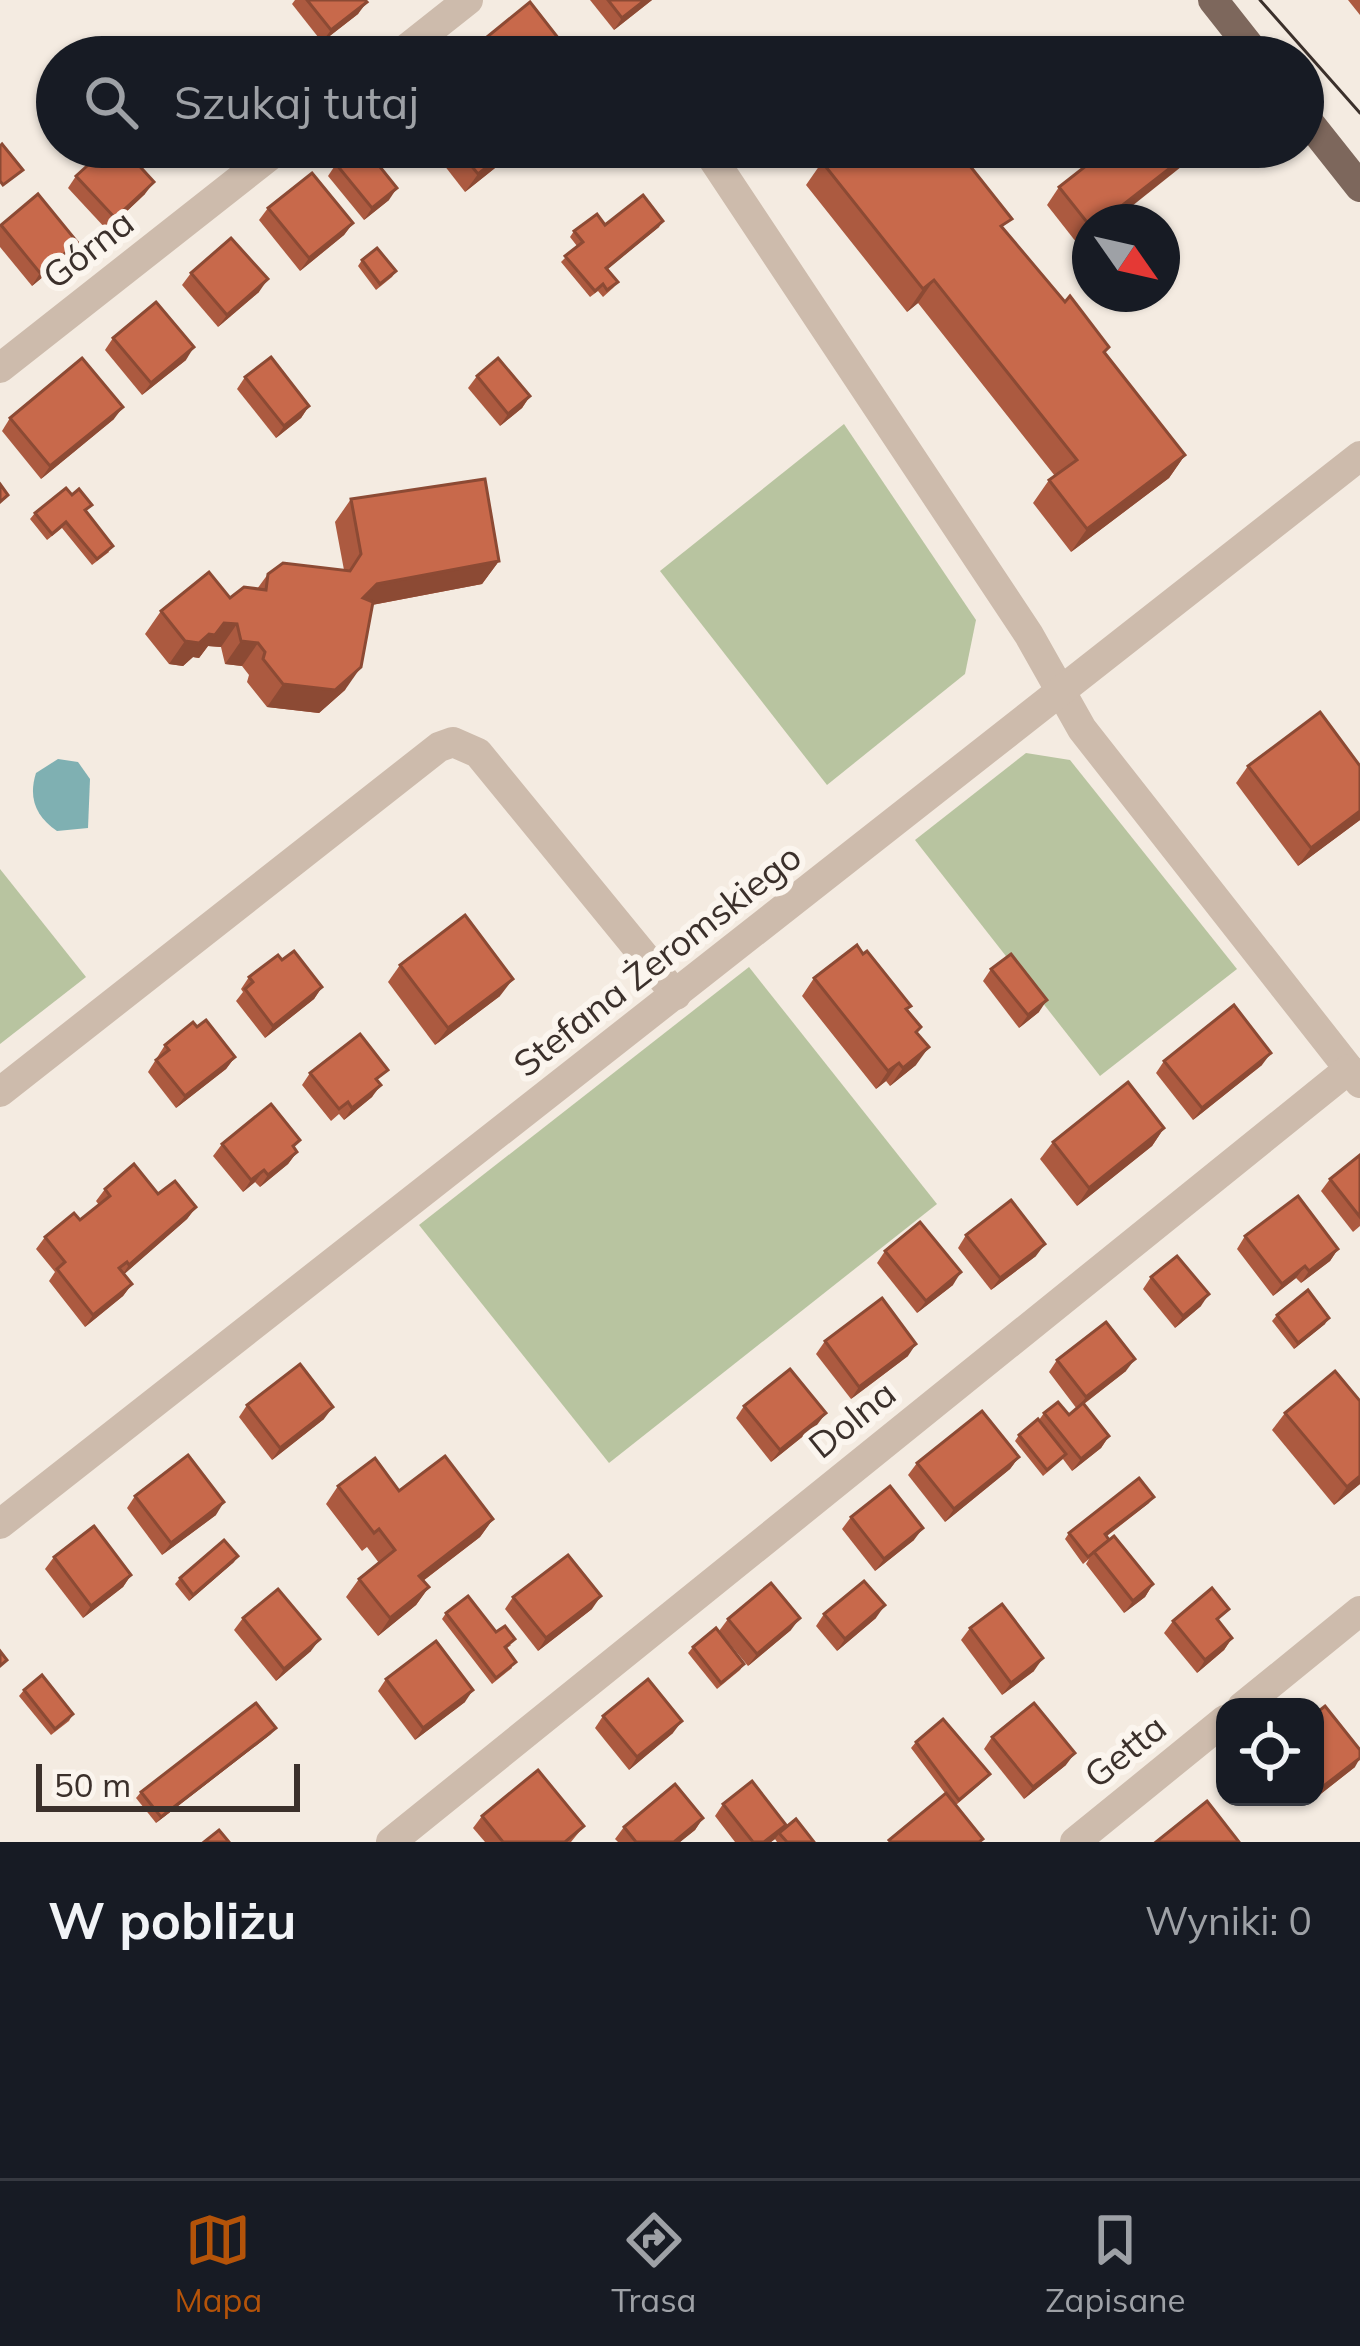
<!DOCTYPE html>
<html lang="pl">
<head>
<meta charset="utf-8">
<style>
	body { margin:0; font-family:Mulish,sans-serif; background:#242831; color:#f1f3f6 }
	.controls { position:absolute; right:36px; bottom:36px; display:grid; overflow:hidden; border-radius:24px; box-shadow:0 3px 9px #0004 }
	.controls button { width:108px; height:108px; display:grid; place-items:center; padding:0; border:0; border-bottom:3px solid #363941; background:#171b24; color:#f1f3f6; font:60px sans-serif }
	.compass { position:absolute; left:1072px; top:204px; width:108px; height:108px; border-radius:50%; background:#171b24; box-shadow:0 3px 9px #0004; rotate:124deg }
	.scale { position:absolute; left:36px; bottom:30px; width:264px; box-sizing:border-box; padding-left:12px; border:6px solid #3b302b; border-top:0; font-size:33px; line-height:42px; white-space:nowrap; color:#3b302b; -webkit-text-stroke:9px #fbf5ee; paint-order:stroke }
	.list { margin:0; padding:0; list-style:none }
	h2 { display:flex; justify-content:space-between; align-items:center; height:156px; margin:0; padding:0 48px; font-size:51px }
	h2 small { font-size:39px; font-weight:400; color:#9ea1a6 }
	.icon { flex:none; width:66px; height:66px; fill:none; stroke:currentColor; stroke-width:2; stroke-linecap:round; stroke-linejoin:round }
	.map { position:relative; flex:none; width:1360px; height:1842px; overflow:hidden }
	.search { position:absolute; background:#171b24; box-shadow:0 3px 9px #0004; left:36px; right:36px; top:36px; height:132px; display:flex; align-items:center; gap:30px; box-sizing:border-box; padding:0 42px; border-radius:66px; color:#9ea1a6; font-size:45px }
	.sheet { height:336px; background:#171b24 }
	nav { display:flex; justify-content:space-around; align-items:center; box-sizing:border-box; height:168px; border-top:3px solid #363941; background:#171b24; font-size:33px; color:#9ea1a6 }
	nav a { display:grid; justify-items:center; gap:6px }
	nav .on { color:#b45309 }
	.map>svg:first-child { display:block }
	.green { fill:#b8c4a0 }
	.water { fill:#7fb0b2 }
	.lines { fill:none; stroke-linecap:round; stroke-linejoin:round }
	.minor { stroke:#cdbbac; stroke-width:30 }
	.major { stroke:#7d675c; stroke-width:30 }
	.tram { stroke:#3b302b; stroke-width:3 }
	.wall { fill:#ac5a40 }
	.shaded-wall { fill:#8c4a34 }
	.building { fill:#c8694b; stroke:#8c4a34; stroke-width:3 }
	.labels { text-anchor:middle; stroke-width:12; stroke-linejoin:round; paint-order:stroke }
	.street-label { font-size:36px; fill:#3b302b; stroke:#fbf5ee }
</style>
</head>
<body>
<div class="map">
<svg width="1360" height="1842" viewBox="0 0 1360 1842">
	<rect width="100%" height="100%" fill="#f4ebe1"/>
	<g class="green">
		<polygon points="844,424 976,620 965,674 827,785 660,571"/>
		<polygon points="1026,753 1070,760 1237,969 1100,1076 915,840"/>
		<polygon points="0,869 86,977 0,1044"/>
		<polygon points="749,967 937,1204 609,1463 419,1225"/>
	</g>
	<path class="water" d="M58 759 78 762 90 779 88 828 57 831C36 817 28 798 36 773Z"/>
	<g class="lines">
		<g class="minor">
			<polyline points="396,57 468,0"/>
			<polyline points="705,147 1029,635 1082,729 1349,1069"/>
			<polyline points="0,368 281,147"/>
			<polyline points="0,1092 439,747 453,742 478,753 676,995"/>
			<polyline points="0,1524 1360,456"/>
			<polyline points="1242,1707 1360,1611"/>
			<polyline points="391,1842 1349,1069 1360,1083"/>
			<polyline points="1075,1842 1225,1720"/>
		</g>
		<g class="major">
			<polyline points="1213,0 1258,57"/>
			<polyline points="1303,115 1360,187"/>
		</g>
		<polyline class="tram" points="1260,0 1360,113"/>
	</g>
	<g class="wall">
		<polygon points="295,0 365,0 358,14 322,42 292,4"/>
		<polygon points="590,0 652,0 614,30"/>
		<polygon points="1348,0 1360,0 1360,15"/>
		<polygon points="487,37 566,48 560,57 485,57 478,49"/>
		<polygon points="57,74 57,99 46,85"/>
		<polygon points="201,147 230,147 212,161"/>
		<polygon points="430,147 519,147 515,152 465,192"/>
		<polygon points="822,162 1004,230 1065,302 1109,347 1105,353 1185,455 1169,478 1071,552 1033,503 1049,480 1055,476 918,303 907,312 806,185"/>
		<polygon points="336,164 389,200 364,220 328,176"/>
		<polygon points="76,176 145,194 107,230 68,188"/>
		<polygon points="1059,187 1090,222 1090,239 1080,247 1047,205"/>
		<polygon points="38,194 78,243 69,255 32,286 0,247 0,226"/>
		<polygon points="268,208 353,223 344,235 300,271 259,220"/>
		<polygon points="605,225 659,227 607,269 618,282 613,288 603,297 598,291 590,297 561,262 577,246 570,237 574,231"/>
		<polygon points="362,260 396,271 392,277 376,290 358,266"/>
		<polygon points="191,273 259,292 218,327 182,285"/>
		<polygon points="113,338 186,360 142,395 105,350"/>
		<polygon points="477,376 530,396 522,408 500,426 468,388"/>
		<polygon points="245,377 309,406 301,418 276,438 237,389"/>
		<polygon points="10,418 114,419 41,479 2,431"/>
		<polygon points="351,499 499,561 482,584 372,605 345,690 319,713 267,707 247,682 249,675 242,666 225,664 221,647 208,646 199,658 193,657 183,666 169,664 145,634 161,611 230,598 257,589 268,574 344,570 335,522"/>
		<polygon points="87,512 109,552 92,565 62,528 47,540 30,519 35,513"/>
		<polygon points="1248,766 1360,820 1298,866 1236,783"/>
		<polygon points="400,965 500,996 435,1045 388,982"/>
		<polygon points="991,969 1039,1012 1019,1028 983,981"/>
		<polygon points="249,977 322,987 314,999 265,1038 236,1001 243,992 241,989"/>
		<polygon points="814,978 908,1010 921,1027 917,1033 916,1065 890,1086 886,1081 876,1089 802,996"/>
		<polygon points="197,1027 235,1057 226,1069 176,1108 148,1072 165,1045"/>
		<polygon points="1164,1061 1262,1065 1193,1120 1156,1073"/>
		<polygon points="310,1073 379,1082 372,1097 344,1120 339,1114 331,1121 302,1085"/>
		<polygon points="1164,1128 1152,1146 1077,1206 1040,1159 1053,1142"/>
		<polygon points="222,1144 294,1148 297,1152 288,1164 260,1187 255,1182 243,1192 213,1156"/>
		<polygon points="1360,1155 1360,1226 1353,1232 1321,1191 1330,1179"/>
		<polygon points="105,1189 158,1194 196,1207 187,1219 124,1274 132,1284 123,1296 85,1327 49,1281 55,1272 36,1249 45,1237 80,1220 99,1205 96,1201"/>
		<polygon points="966,1235 1036,1256 991,1290 958,1248"/>
		<polygon points="1245,1236 1338,1249 1330,1261 1301,1283 1296,1278 1273,1296 1237,1249"/>
		<polygon points="885,1251 953,1285 917,1313 877,1263"/>
		<polygon points="1151,1277 1201,1306 1175,1328 1143,1289"/>
		<polygon points="1277,1315 1325,1324 1294,1349 1272,1321"/>
		<polygon points="825,1341 908,1356 851,1399 816,1354"/>
		<polygon points="1057,1360 1126,1371 1084,1404 1109,1436 1101,1448 1072,1471 1063,1459 1043,1476 1015,1441 1019,1435 1039,1420 1044,1413 1069,1415 1077,1409 1049,1372"/>
		<polygon points="247,1405 324,1419 272,1460 239,1417"/>
		<polygon points="744,1406 817,1425 771,1462 736,1418"/>
		<polygon points="1285,1413 1360,1484 1334,1505 1272,1430"/>
		<polygon points="1019,1457 1010,1469 945,1522 908,1475 917,1463"/>
		<polygon points="338,1486 399,1491 493,1519 480,1537 423,1581 429,1587 416,1605 378,1636 346,1597 359,1579 379,1563 367,1547 362,1551 326,1504"/>
		<polygon points="135,1496 216,1515 162,1555 127,1508"/>
		<polygon points="1149,1503 1107,1536 1153,1584 1145,1597 1124,1613 1086,1564 1089,1559 1083,1564 1065,1539 1069,1533"/>
		<polygon points="851,1517 914,1540 875,1571 842,1529"/>
		<polygon points="54,1557 131,1575 123,1587 83,1618 45,1569"/>
		<polygon points="234,1562 189,1601 175,1584 180,1578"/>
		<polygon points="513,1597 592,1609 538,1651 505,1609"/>
		<polygon points="446,1613 496,1632 511,1645 506,1649 512,1668 492,1684 442,1619"/>
		<polygon points="824,1614 876,1618 837,1651 816,1626"/>
		<polygon points="243,1618 311,1651 276,1681 234,1630"/>
		<polygon points="728,1619 791,1630 748,1666 719,1631"/>
		<polygon points="1173,1621 1232,1638 1224,1650 1197,1673 1164,1633"/>
		<polygon points="970,1628 1034,1671 1002,1695 961,1640"/>
		<polygon points="693,1647 744,1664 740,1670 717,1689 688,1653"/>
		<polygon points="386,1679 465,1702 415,1740 378,1691"/>
		<polygon points="24,1690 73,1714 69,1721 51,1735 19,1696"/>
		<polygon points="1315,1714 1355,1767 1313,1800 1310,1797 1315,1797"/>
		<polygon points="603,1716 673,1733 629,1770 595,1728"/>
		<polygon points="271,1734 156,1823 136,1798 141,1792"/>
		<polygon points="992,1737 1066,1765 1024,1799 984,1749"/>
		<polygon points="916,1742 990,1774 985,1780 956,1805 983,1839 981,1842 888,1842 945,1793 911,1748"/>
		<polygon points="723,1804 782,1831 814,1842 777,1842 775,1839 771,1842 735,1842 715,1816"/>
		<polygon points="482,1816 584,1826 571,1842 485,1842 473,1828"/>
		<polygon points="703,1818 695,1830 680,1842 618,1842 615,1839 624,1827"/>
	</g>
	<g class="shaded-wall">
		<polygon points="645,0 652,0 614,30 622,18"/>
		<polygon points="367,2 358,14 322,42 331,30"/>
		<polygon points="223,147 230,147 212,161 220,149"/>
		<polygon points="512,147 519,147 515,152 465,192 478,174"/>
		<polygon points="1197,147 1206,147 1112,222 1101,222"/>
		<polygon points="154,182 145,194 107,230 115,218"/>
		<polygon points="397,188 389,200 364,220 372,208"/>
		<polygon points="663,221 659,227 602,274 606,268"/>
		<polygon points="353,223 344,235 300,271 309,258"/>
		<polygon points="78,243 69,255 32,286 40,273"/>
		<polygon points="268,279 259,292 218,327 227,315"/>
		<polygon points="934,280 918,303 907,312 923,289"/>
		<polygon points="194,347 186,360 142,395 151,383"/>
		<polygon points="530,396 522,408 500,426 508,414"/>
		<polygon points="309,406 301,418 276,438 284,426"/>
		<polygon points="123,407 114,419 41,479 50,466"/>
		<polygon points="1185,455 1169,478 1071,552 1087,529"/>
		<polygon points="499,561 482,584 361,607 363,598 377,584"/>
		<polygon points="224,623 237,624 221,647 208,646 199,658 193,657 183,666 169,664 185,641"/>
		<polygon points="241,641 258,643 242,666 225,664"/>
		<polygon points="361,667 345,690 319,713 267,707 283,684"/>
		<polygon points="1360,811 1360,820 1298,866 1311,848"/>
		<polygon points="513,979 500,996 435,1045 448,1028"/>
		<polygon points="322,987 314,999 265,1038 273,1026"/>
		<polygon points="1047,1000 1039,1012 1019,1028 1028,1015"/>
		<polygon points="929,1047 916,1065 890,1086 903,1068"/>
		<polygon points="1271,1053 1262,1065 1193,1120 1202,1108"/>
		<polygon points="235,1057 226,1069 176,1108 185,1096"/>
		<polygon points="899,1063 886,1081 876,1089 888,1071"/>
		<polygon points="381,1085 372,1097 344,1120 352,1108"/>
		<polygon points="1164,1128 1152,1146 1077,1206 1089,1188"/>
		<polygon points="297,1152 288,1164 260,1187 268,1175"/>
		<polygon points="264,1170 255,1182 243,1192 251,1180"/>
		<polygon points="196,1207 187,1219 121,1277 129,1265"/>
		<polygon points="1045,1244 1036,1256 991,1290 1000,1278"/>
		<polygon points="1338,1249 1330,1261 1301,1283 1309,1271"/>
		<polygon points="1305,1266 1296,1278 1273,1296 1282,1284"/>
		<polygon points="961,1272 953,1285 917,1313 926,1301"/>
		<polygon points="132,1284 123,1296 85,1327 93,1315"/>
		<polygon points="1209,1294 1201,1306 1175,1328 1183,1316"/>
		<polygon points="1329,1318 1325,1324 1294,1349 1298,1343"/>
		<polygon points="916,1344 908,1356 851,1399 859,1387"/>
		<polygon points="1135,1359 1126,1371 1077,1409 1086,1397"/>
		<polygon points="333,1407 324,1419 272,1460 280,1448"/>
		<polygon points="826,1413 817,1425 771,1462 780,1450"/>
		<polygon points="1109,1436 1101,1448 1072,1471 1081,1459"/>
		<polygon points="1019,1457 1010,1469 945,1522 954,1509"/>
		<polygon points="1360,1476 1360,1484 1334,1505 1347,1487"/>
		<polygon points="1154,1497 1149,1503 1101,1540 1105,1534"/>
		<polygon points="224,1502 216,1515 162,1555 171,1543"/>
		<polygon points="493,1519 480,1537 407,1593 419,1576"/>
		<polygon points="923,1528 914,1540 875,1571 884,1559"/>
		<polygon points="238,1556 234,1562 189,1601 193,1595"/>
		<polygon points="131,1575 123,1587 83,1618 91,1606"/>
		<polygon points="1153,1584 1145,1597 1124,1613 1133,1601"/>
		<polygon points="429,1587 416,1605 378,1636 390,1618"/>
		<polygon points="601,1596 592,1609 538,1651 546,1638"/>
		<polygon points="885,1605 876,1618 837,1651 845,1639"/>
		<polygon points="800,1618 791,1630 748,1666 757,1654"/>
		<polygon points="1232,1638 1224,1650 1197,1673 1205,1660"/>
		<polygon points="320,1639 311,1651 276,1681 284,1669"/>
		<polygon points="1043,1658 1034,1671 1002,1695 1011,1683"/>
		<polygon points="473,1690 465,1702 415,1740 423,1728"/>
		<polygon points="682,1721 673,1733 629,1770 637,1757"/>
		<polygon points="276,1728 271,1734 156,1823 161,1817"/>
		<polygon points="1075,1753 1066,1765 1024,1799 1033,1787"/>
		<polygon points="1360,1758 1355,1767 1313,1800 1321,1788"/>
		<polygon points="703,1818 695,1830 680,1842 674,1842"/>
		<polygon points="786,1825 775,1839 771,1842 764,1842"/>
	</g>
	<g class="building">
		<polygon points="307,0 365,0 367,2 331,30"/>
		<polygon points="608,0 645,0 622,18"/>
		<polygon points="530,2 566,48 555,57 503,57 487,37"/>
		<polygon points="57,74 57,88 50,79"/>
		<polygon points="2,144 23,170 3,185 0,181 0,146"/>
		<polygon points="108,147 122,147 154,182 115,218 76,176"/>
		<polygon points="357,147 364,147 397,188 372,208 336,164"/>
		<polygon points="456,147 512,147 478,174"/>
		<polygon points="841,147 955,147 1012,219 1001,226 1065,302 1070,296 1109,347 1104,352 1185,455 1087,529 1049,480 1077,460 934,280 923,289 822,162"/>
		<polygon points="1110,147 1197,147 1101,222 1090,222 1090,226 1059,187"/>
		<polygon points="312,173 353,223 309,258 268,208"/>
		<polygon points="38,194 78,243 40,273 1,225"/>
		<polygon points="643,195 663,221 606,268 618,282 607,290 603,284 595,291 565,256 583,242 574,231 597,214 605,225"/>
		<polygon points="231,238 268,279 227,315 191,273"/>
		<polygon points="377,248 396,271 380,284 362,260"/>
		<polygon points="156,302 194,347 151,383 113,338"/>
		<polygon points="271,357 309,406 284,426 245,377"/>
		<polygon points="82,358 123,407 50,466 10,418"/>
		<polygon points="498,358 530,396 508,414 477,376"/>
		<polygon points="485,479 499,561 377,584 363,598 373,602 361,667 335,690 283,684 263,659 265,652 258,643 241,641 237,624 224,623 215,635 209,634 199,643 185,641 161,611 209,572 230,598 244,587 266,590 268,574 283,563 350,571 361,554 351,499"/>
		<polygon points="0,484 8,495 0,502"/>
		<polygon points="66,488 72,495 79,489 92,505 85,510 113,546 97,559 66,522 52,534 35,513"/>
		<polygon points="1320,712 1360,766 1360,811 1311,848 1248,766"/>
		<polygon points="465,915 513,979 448,1028 400,965"/>
		<polygon points="857,945 863,954 867,951 911,1006 906,1009 921,1027 916,1032 929,1047 903,1068 899,1063 888,1071 814,978"/>
		<polygon points="294,951 322,987 273,1026 245,989 253,982 249,977 278,955 282,960"/>
		<polygon points="1011,954 1047,1000 1028,1015 991,969"/>
		<polygon points="1234,1005 1271,1053 1202,1108 1164,1061"/>
		<polygon points="206,1020 235,1057 185,1096 156,1060 169,1050 165,1045 193,1022 197,1027"/>
		<polygon points="360,1034 388,1070 376,1079 381,1085 352,1108 348,1102 339,1109 310,1073"/>
		<polygon points="1128,1082 1164,1128 1089,1188 1053,1142"/>
		<polygon points="271,1104 300,1140 293,1146 297,1152 268,1175 264,1170 251,1180 222,1144"/>
		<polygon points="1360,1155 1360,1217 1330,1179"/>
		<polygon points="134,1164 158,1194 175,1181 196,1207 129,1265 127,1262 119,1268 132,1284 93,1315 57,1269 65,1262 45,1237 74,1213 80,1220 110,1196 105,1189"/>
		<polygon points="1298,1196 1338,1249 1309,1271 1305,1266 1282,1284 1245,1236"/>
		<polygon points="1011,1200 1045,1244 1000,1278 966,1235"/>
		<polygon points="920,1222 961,1272 926,1301 885,1251"/>
		<polygon points="1177,1256 1209,1294 1183,1316 1151,1277"/>
		<polygon points="1308,1290 1329,1318 1298,1343 1277,1315"/>
		<polygon points="882,1298 916,1344 859,1387 825,1341"/>
		<polygon points="1106,1322 1135,1359 1086,1397 1057,1360"/>
		<polygon points="300,1364 333,1407 280,1448 247,1405"/>
		<polygon points="790,1369 826,1413 780,1450 744,1406"/>
		<polygon points="1335,1371 1360,1401 1360,1476 1347,1487 1285,1413"/>
		<polygon points="1058,1402 1069,1415 1083,1403 1109,1436 1081,1459 1044,1413"/>
		<polygon points="982,1411 1019,1457 954,1509 917,1463"/>
		<polygon points="1038,1419 1066,1454 1047,1470 1019,1435"/>
		<polygon points="188,1455 224,1502 171,1543 135,1496"/>
		<polygon points="445,1456 493,1519 419,1576 429,1587 390,1618 359,1579 395,1550 379,1529 374,1533 338,1486 375,1458 399,1491"/>
		<polygon points="1139,1478 1154,1497 1105,1534 1109,1540 1088,1557 1069,1533"/>
		<polygon points="890,1486 923,1528 884,1559 851,1517"/>
		<polygon points="94,1526 131,1575 91,1606 54,1557"/>
		<polygon points="1114,1536 1153,1584 1133,1601 1094,1552"/>
		<polygon points="224,1540 238,1556 193,1595 180,1578"/>
		<polygon points="568,1555 601,1596 546,1638 513,1597"/>
		<polygon points="864,1581 885,1605 845,1639 824,1614"/>
		<polygon points="771,1583 800,1618 757,1654 728,1619"/>
		<polygon points="1212,1588 1229,1609 1217,1619 1232,1638 1205,1660 1173,1621"/>
		<polygon points="278,1589 320,1639 284,1669 243,1618"/>
		<polygon points="468,1596 496,1632 505,1626 515,1639 505,1647 516,1662 496,1678 446,1613"/>
		<polygon points="1002,1604 1043,1658 1011,1683 970,1628"/>
		<polygon points="716,1628 744,1664 721,1683 693,1647"/>
		<polygon points="436,1641 473,1690 423,1728 386,1679"/>
		<polygon points="0,1651 7,1660 0,1666"/>
		<polygon points="42,1675 73,1714 55,1729 24,1690"/>
		<polygon points="648,1679 682,1721 637,1757 603,1716"/>
		<polygon points="256,1703 276,1728 161,1817 141,1792"/>
		<polygon points="1034,1703 1075,1753 1033,1787 992,1737"/>
		<polygon points="1325,1706 1360,1750 1360,1758 1321,1788 1315,1780 1315,1714"/>
		<polygon points="943,1719 990,1774 959,1800 916,1742"/>
		<polygon points="538,1770 584,1826 565,1842 503,1842 482,1816"/>
		<polygon points="752,1781 786,1825 764,1842 753,1842 723,1804"/>
		<polygon points="675,1784 703,1818 674,1842 636,1842 624,1827"/>
		<polygon points="946,1793 983,1839 979,1842 891,1842 889,1840"/>
		<polygon points="1207,1801 1239,1842 1156,1842"/>
		<polygon points="796,1819 814,1842 787,1842 779,1833"/>
		<polygon points="219,1830 229,1842 204,1842"/>
	</g>
	<g class="labels">
		<g class="street-label">
			<text transform="translate(88 249) rotate(-38)" y="13">Górna</text>
			<text transform="translate(657 960) rotate(-38)" y="13">Stefana Żeromskiego</text>
			<text transform="translate(852 1419) rotate(-39)" y="13">Dolna</text>
			<text transform="translate(1125 1751) rotate(-39)" y="13">Getta</text>
		</g>
	</g>
</svg>
<div class="controls">
<button><svg class="icon" aria-label="locate" viewBox="0 0 24 24"><circle cx="12" cy="12" r="6"/><path d="M12 2v4M12 18v4M2 12h4M18 12h4"/></svg></button>
</div>
<svg class="compass" viewBox="-18 -18 36 36"><path d="M0-13l5 13h-10z" fill="#e53935"/><path d="M0 13l5-13h-10z" fill="#9ea1a6"/></svg>
<div class="scale">50 m</div>
<div class="search"><svg class="icon" aria-label="search" viewBox="0 0 24 24"><circle cx="10" cy="10" r="6"/><path d="M15 15l6 6"/></svg>Szukaj tutaj</div>
</div>
<section class="sheet">
<h2>W pobliżu<small>Wyniki: 0</small></h2>
<ul class="list">
</ul>
</section>
<nav>
<a class="on"><svg class="icon" aria-label="map" viewBox="0 0 24 24"><path d="M3 6l6-2 6 2 6-2v14l-6 2-6-2-6 2zM9 4v14M15 6v14"/></svg>Mapa</a>
<a><svg class="icon" aria-label="directions" viewBox="0 0 24 24"><path d="M12 3l9 9-9 9-9-9zM9 14v-3h6M13 9l2 2-2 2"/></svg>Trasa</a>
<a><svg class="icon" aria-label="saved" viewBox="0 0 24 24"><path d="M7 4h10v16l-5-4-5 4z"/></svg>Zapisane</a>
</nav>
</body>
</html>
